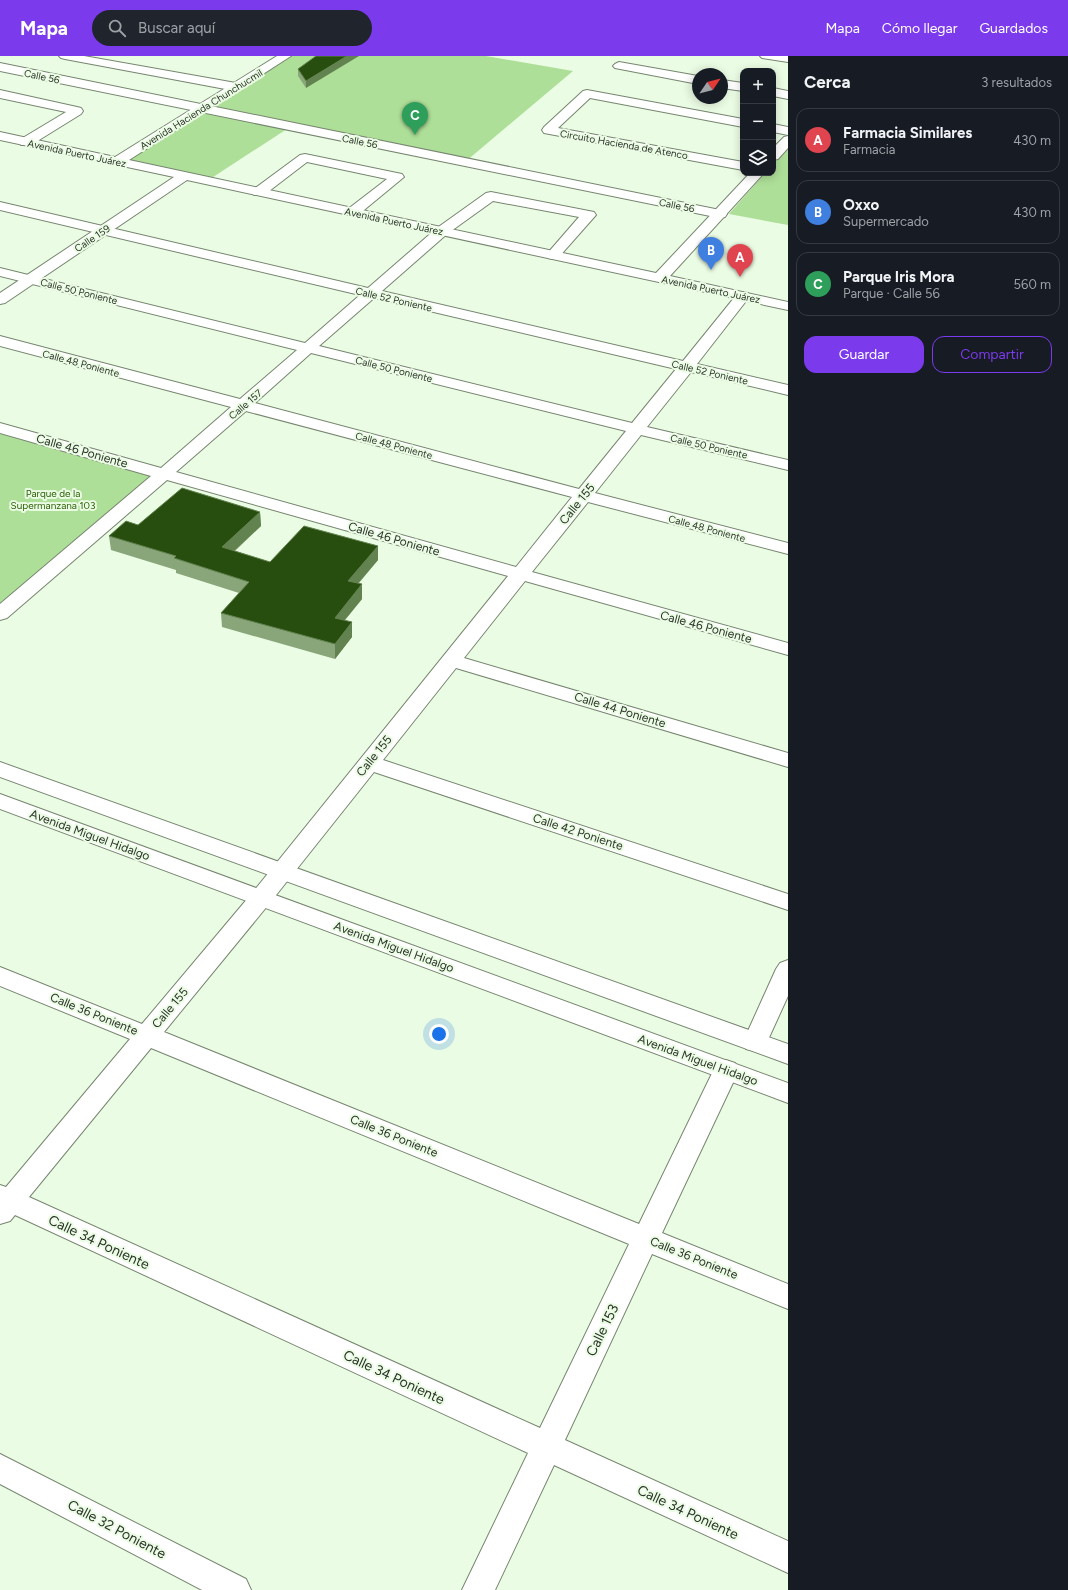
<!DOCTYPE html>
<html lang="es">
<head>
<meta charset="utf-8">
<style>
	body { margin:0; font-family:Figtree,sans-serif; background:#20242c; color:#f1f3f6 }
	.controls { position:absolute; right:12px; top:12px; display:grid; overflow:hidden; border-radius:8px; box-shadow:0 2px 10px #0003 }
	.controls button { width:36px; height:36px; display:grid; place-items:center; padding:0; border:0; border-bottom:1px solid #363941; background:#171b24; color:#f1f3f6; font:20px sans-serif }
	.compass { position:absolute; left:692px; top:12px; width:36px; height:36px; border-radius:50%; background:#171b24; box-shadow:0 2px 10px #0003; rotate:55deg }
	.you { position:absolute; left:439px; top:978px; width:14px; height:14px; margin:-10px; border:3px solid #fff; border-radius:50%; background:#1a73e8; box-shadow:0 0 0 6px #1a73e833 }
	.badge { display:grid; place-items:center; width:26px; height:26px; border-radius:50%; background:#7c3aed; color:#fff; font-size:13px; font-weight:700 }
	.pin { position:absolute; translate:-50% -33px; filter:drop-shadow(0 1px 2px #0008) }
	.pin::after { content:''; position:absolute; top:21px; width:14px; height:12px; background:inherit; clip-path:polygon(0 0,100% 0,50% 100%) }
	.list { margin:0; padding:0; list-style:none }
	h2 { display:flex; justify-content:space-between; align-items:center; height:52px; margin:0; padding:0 16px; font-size:17px }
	h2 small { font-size:13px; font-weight:400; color:#9ea1a6 }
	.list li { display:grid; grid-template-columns:26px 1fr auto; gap:12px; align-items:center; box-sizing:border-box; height:64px; margin:0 8px 8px; padding:0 8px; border:1px solid #363941; border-radius:12px }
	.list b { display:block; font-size:15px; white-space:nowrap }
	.list p { margin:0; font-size:13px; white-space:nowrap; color:#9ea1a6 }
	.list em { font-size:13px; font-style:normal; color:#9ea1a6 }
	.actions { display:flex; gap:8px; padding:12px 16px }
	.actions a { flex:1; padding:9px 0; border:1px solid #7c3aed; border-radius:12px; text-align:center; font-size:14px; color:#7c3aed }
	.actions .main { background:#7c3aed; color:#fff }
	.icon { flex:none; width:22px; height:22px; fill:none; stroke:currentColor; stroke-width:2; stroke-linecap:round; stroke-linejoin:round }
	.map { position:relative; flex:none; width:788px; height:1534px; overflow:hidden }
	header { display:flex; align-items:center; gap:24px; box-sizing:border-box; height:56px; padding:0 20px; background:#7c3aed; color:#fff }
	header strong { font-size:19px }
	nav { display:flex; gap:22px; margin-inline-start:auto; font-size:14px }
	.search { width:280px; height:36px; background:#20242c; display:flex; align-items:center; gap:10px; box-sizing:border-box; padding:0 14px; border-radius:22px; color:#9ea1a6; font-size:15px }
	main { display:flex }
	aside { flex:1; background:#171b24 }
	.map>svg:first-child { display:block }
	.green { fill:#aedf98 }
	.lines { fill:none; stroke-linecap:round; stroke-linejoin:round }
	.street-casing { stroke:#778670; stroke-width:2 }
	.secondary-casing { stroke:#778670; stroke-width:2 }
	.street { fill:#fff; fill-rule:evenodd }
	.secondary { fill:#fff; fill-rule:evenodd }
	.wall { fill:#89a57a }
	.shaded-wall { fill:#62824f }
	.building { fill:#274e0f; stroke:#62824f }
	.labels { text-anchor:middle; stroke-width:4; stroke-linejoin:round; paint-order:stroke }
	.far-street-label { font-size:10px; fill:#2c332a; stroke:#ebfce4 }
	.far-park-label { font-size:10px; fill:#2a5d04; stroke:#ebfce4 }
	.street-label { font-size:12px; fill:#2c332a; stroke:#ebfce4 }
	.near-street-label { font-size:14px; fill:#2c332a; stroke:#ebfce4 }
</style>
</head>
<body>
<header>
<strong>Mapa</strong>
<div class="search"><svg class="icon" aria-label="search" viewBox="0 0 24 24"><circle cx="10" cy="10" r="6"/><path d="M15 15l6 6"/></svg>Buscar aquí</div>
<nav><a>Mapa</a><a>Cómo llegar</a><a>Guardados</a></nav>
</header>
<main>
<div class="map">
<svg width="788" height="1534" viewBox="0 0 788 1534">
	<rect width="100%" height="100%" fill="#ebfce4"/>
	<g class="green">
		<polygon points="285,0 486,0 573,15 465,106 290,71 207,125 118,105"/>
		<polygon points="788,91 788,169 729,158 765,117 773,117 773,108"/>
		<polygon points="0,372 163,419 0,558"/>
	</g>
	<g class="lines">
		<defs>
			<g id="street">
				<polygon points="59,0 84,0 236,27 240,28 242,31 240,34 236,35 65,3 61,2"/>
				<polygon points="760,0 788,0 788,6 762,2"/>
				<polygon points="619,6 698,20 698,28 615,12 613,10 615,8"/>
				<polygon points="0,7 720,154 725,155 727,158 725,161 720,162 0,15"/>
				<polygon points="722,24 743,27 743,35 722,32"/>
				<polygon points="773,32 788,35 788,43 773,40"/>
				<polygon points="0,34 77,51 81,52 83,55 81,58 31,89 21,89 20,86 21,83 66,56 0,42"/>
				<polygon points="587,34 743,63 743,71 590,42 558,72 743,106 743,114 544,77 542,74 544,71 583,35"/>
				<polygon points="773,68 788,71 788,79 773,76"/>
				<polygon points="305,98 397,117 402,118 404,121 358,159 353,160 348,159 346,156 348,153 387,123 307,106 264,139 254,139 252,136 254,133 300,99"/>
				<path d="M491 136 589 155 594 156 596 159 558 202 553 203 548 202 546 199 579 161 493 145 447 178 382 235 683 305 738 237 743 236 748 237 750 240 697 308 788 329V339L691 316 647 371 788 404V414L641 379 595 437 788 487V498L588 446 532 516 788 587V599L525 525 464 602 788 697V711L456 612 383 704 788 838V854L374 716 269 848 164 976 639 1168 717 1007 726 1004 735 1007 739 1014 662 1177 788 1228V1253L652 1198 565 1384 788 1485V1517L554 1409 495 1534H462L528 1397 15 1159 10 1165 0 1168V1129L6 1131 130 983 0 930V911L142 968 253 836 508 520 167 424 7 562 0 564V548L151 420 0 377V367L161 412 231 351 0 290V280L240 343 297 294 0 220V212L305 287 360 239 0 154V146L368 232 437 172 486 137ZM374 242 676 313 632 367 319 290ZM311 297 626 375 579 433 255 347ZM246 355 572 441 516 511 176 416ZM151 992 629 1188 540 1372 29 1141Z"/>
				<polygon points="788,904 788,940 767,986 764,993 755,995 746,993 743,986 776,913 780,907"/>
				<polygon points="0,1398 246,1523 251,1534 202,1534 0,1428"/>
			</g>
			<g id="secondary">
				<polygon points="277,0 291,0 129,104 656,217 750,117 764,117 670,220 788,246 788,254 187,124 5,247 0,248 0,237 174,121 0,84 0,76 115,101"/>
				<polygon points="788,80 788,92 778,103 773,104 773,92 784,81"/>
				<polygon points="0,706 788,988 788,1008 0,721"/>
				<polygon points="0,738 788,1027 788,1047 0,753"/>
			</g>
		</defs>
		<use href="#street" class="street-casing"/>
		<use href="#secondary" class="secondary-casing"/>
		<use href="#street" class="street"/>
		<use href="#secondary" class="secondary"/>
	</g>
	<g class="wall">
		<polygon points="316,0 306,32 298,20 298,13"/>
		<polygon points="260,456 261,470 235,495 270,506 378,490 378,504 359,527 362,543 345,564 352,581 335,603 222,571 221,557 239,537 176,517 176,514 111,494 109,480 138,469"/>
	</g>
	<g class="shaded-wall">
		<polygon points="347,0 359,0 306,32 306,25"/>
		<polygon points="260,456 261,470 223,505 222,491"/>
		<polygon points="378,490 378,504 348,539 348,525"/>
		<polygon points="362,528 362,543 335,576 335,562"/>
		<polygon points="352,566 352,581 335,603 335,588"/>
	</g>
	<g class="building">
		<polygon points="316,0 347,0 306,25 298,13"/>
		<polygon points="182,432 260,456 222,491 270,506 304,470 378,490 348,525 362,528 335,562 352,566 335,588 221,557 249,526 174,502 176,500 109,480 126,465 138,469"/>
	</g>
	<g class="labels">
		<g class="far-street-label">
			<text transform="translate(42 20) rotate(12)" y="4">Calle 56</text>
			<text transform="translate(201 53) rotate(-32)" y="4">Avenida Hacienda Chunchucmil</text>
			<text transform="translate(360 85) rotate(11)" y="4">Calle 56</text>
			<text transform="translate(624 88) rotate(10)" y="4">Circuito Hacienda de Atenco</text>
			<text transform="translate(77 97) rotate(12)" y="4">Avenida Puerto Juárez</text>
			<text transform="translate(677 149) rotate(11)" y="4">Calle 56</text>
			<text transform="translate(394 165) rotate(12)" y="4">Avenida Puerto Juárez</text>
			<text transform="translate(92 182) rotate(-34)" y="4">Calle 159</text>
			<text transform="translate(711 233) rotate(12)" y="4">Avenida Puerto Juárez</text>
			<text transform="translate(79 235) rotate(14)" y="4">Calle 50 Poniente</text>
			<text transform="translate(394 243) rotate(13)" y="4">Calle 52 Poniente</text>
			<text transform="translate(81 307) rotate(15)" y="4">Calle 48 Poniente</text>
			<text transform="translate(394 313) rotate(14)" y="4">Calle 50 Poniente</text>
			<text transform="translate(710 316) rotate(13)" y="4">Calle 52 Poniente</text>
			<text transform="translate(245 348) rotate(-41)" y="4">Calle 157</text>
			<text transform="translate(394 389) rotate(15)" y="4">Calle 48 Poniente</text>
			<text transform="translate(709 390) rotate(13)" y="4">Calle 50 Poniente</text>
			<text transform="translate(707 472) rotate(15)" y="4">Calle 48 Poniente</text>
		</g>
		<g class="far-park-label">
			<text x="53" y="441">Parque de la<tspan x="53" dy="12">Supermanzana 103</tspan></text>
		</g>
		<g class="street-label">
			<text transform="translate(82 395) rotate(16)" y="4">Calle 46 Poniente</text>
			<text transform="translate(577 448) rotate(-51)" y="4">Calle 155</text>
			<text transform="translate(394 483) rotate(16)" y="4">Calle 46 Poniente</text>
			<text transform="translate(706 571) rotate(15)" y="4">Calle 46 Poniente</text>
			<text transform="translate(620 654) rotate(17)" y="4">Calle 44 Poniente</text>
			<text transform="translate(374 700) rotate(-51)" y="4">Calle 155</text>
			<text transform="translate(578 776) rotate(18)" y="4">Calle 42 Poniente</text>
			<text transform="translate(90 779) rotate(20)" y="4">Avenida Miguel Hidalgo</text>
			<text transform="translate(394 891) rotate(20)" y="4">Avenida Miguel Hidalgo</text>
			<text transform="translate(170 952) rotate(-50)" y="4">Calle 155</text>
			<text transform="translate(94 958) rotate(22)" y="4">Calle 36 Poniente</text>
			<text transform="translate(698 1004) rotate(20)" y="4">Avenida Miguel Hidalgo</text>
			<text transform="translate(394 1080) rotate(22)" y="4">Calle 36 Poniente</text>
			<text transform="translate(694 1202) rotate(22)" y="4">Calle 36 Poniente</text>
		</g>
		<g class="near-street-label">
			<text transform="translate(99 1186) rotate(25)" y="5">Calle 34 Poniente</text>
			<text transform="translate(602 1274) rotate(-64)" y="5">Calle 153</text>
			<text transform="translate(394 1321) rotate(25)" y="5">Calle 34 Poniente</text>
			<text transform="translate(688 1456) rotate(25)" y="5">Calle 34 Poniente</text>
			<text transform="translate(117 1473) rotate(28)" y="5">Calle 32 Poniente</text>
		</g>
	</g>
</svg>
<div class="controls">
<button>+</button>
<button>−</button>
<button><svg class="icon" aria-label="layers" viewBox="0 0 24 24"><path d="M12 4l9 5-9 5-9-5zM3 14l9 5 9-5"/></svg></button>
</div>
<svg class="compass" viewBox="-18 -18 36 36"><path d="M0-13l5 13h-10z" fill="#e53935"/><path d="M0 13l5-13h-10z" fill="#9ea1a6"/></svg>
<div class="you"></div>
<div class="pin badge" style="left:740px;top:221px;background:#e0444e">A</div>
<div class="pin badge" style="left:711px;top:214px;background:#3f7fe0">B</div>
<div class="pin badge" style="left:415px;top:79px;background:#2e9e5b">C</div>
</div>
<aside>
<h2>Cerca<small>3 resultados</small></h2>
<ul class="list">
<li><span class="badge" style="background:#e0444e">A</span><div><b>Farmacia Similares</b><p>Farmacia</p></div><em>430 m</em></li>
<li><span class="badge" style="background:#3f7fe0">B</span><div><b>Oxxo</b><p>Supermercado</p></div><em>430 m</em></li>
<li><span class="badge" style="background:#2e9e5b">C</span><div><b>Parque Iris Mora</b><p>Parque · Calle 56</p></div><em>560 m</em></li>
</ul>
<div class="actions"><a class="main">Guardar</a><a>Compartir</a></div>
</aside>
</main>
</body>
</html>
